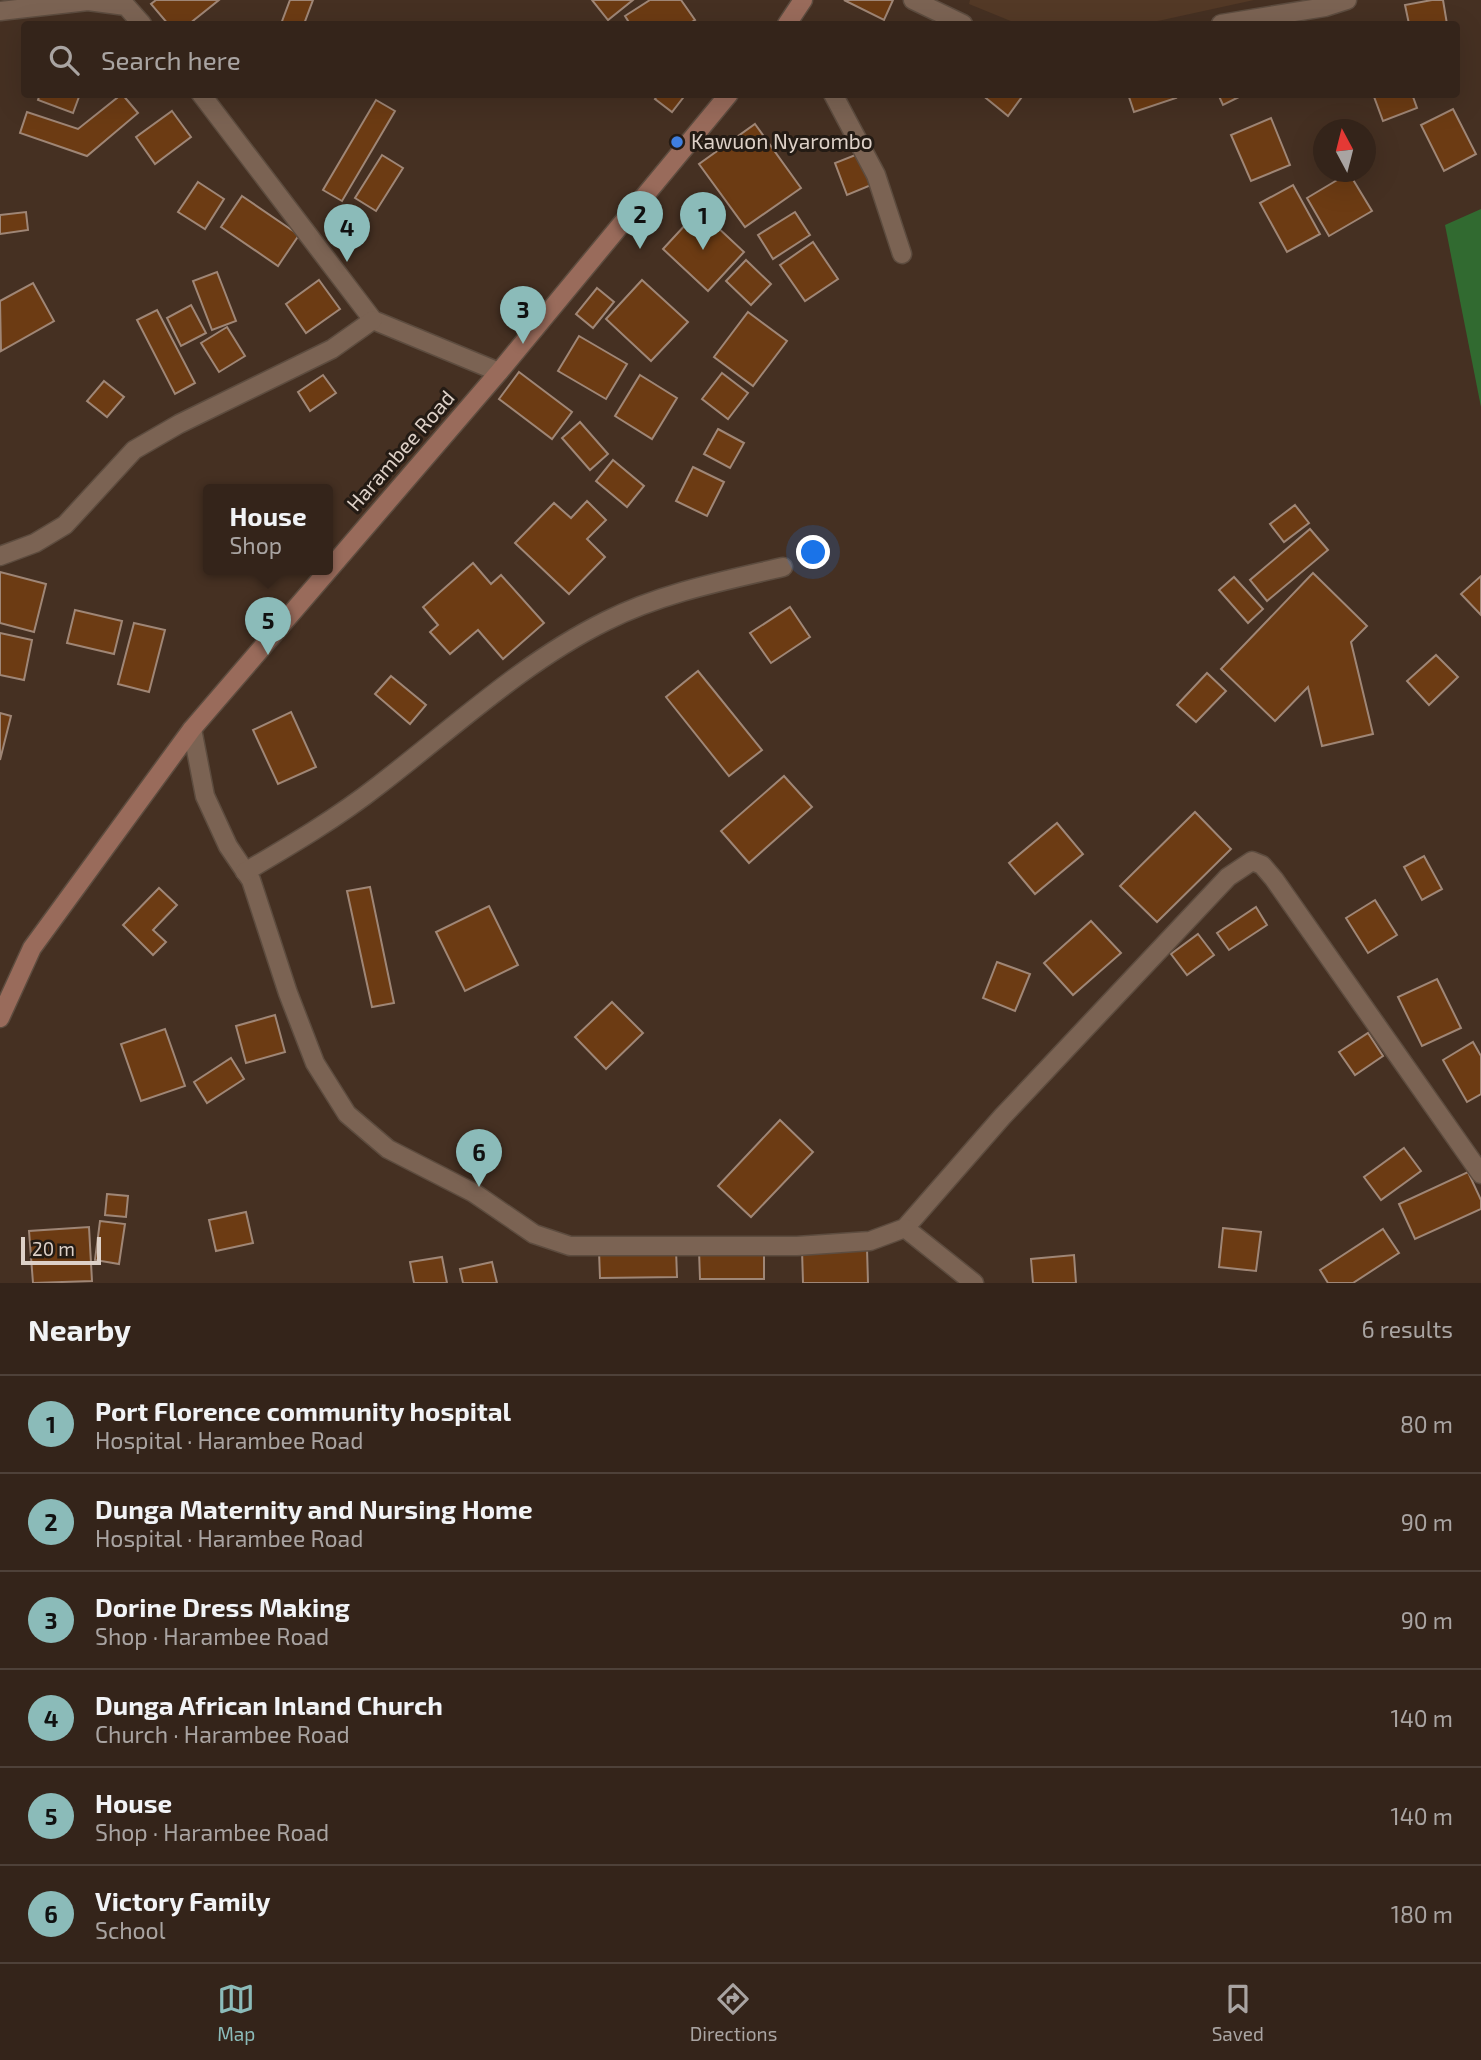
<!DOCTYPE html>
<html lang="en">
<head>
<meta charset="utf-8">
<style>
	body { margin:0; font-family:"Exo 2",sans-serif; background:#3f3027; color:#f1f3f6 }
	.compass { position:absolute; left:1313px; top:119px; width:63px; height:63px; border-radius:50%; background:#34241a; box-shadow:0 7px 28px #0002; rotate:353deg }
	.scale { position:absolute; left:21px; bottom:18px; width:80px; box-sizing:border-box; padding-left:7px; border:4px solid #ddd0c7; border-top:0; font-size:19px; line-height:24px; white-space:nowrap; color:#ddd0c7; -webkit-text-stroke:5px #241b14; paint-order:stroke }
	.you { position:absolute; left:814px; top:553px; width:24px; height:24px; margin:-18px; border:5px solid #fff; border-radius:50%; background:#1a73e8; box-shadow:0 0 0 10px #1a73e833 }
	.badge { display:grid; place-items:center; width:46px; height:46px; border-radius:50%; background:#8bbbb9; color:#111; font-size:23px; font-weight:700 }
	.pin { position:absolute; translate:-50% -58px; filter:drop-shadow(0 2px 4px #0008) }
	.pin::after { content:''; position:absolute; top:37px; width:24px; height:21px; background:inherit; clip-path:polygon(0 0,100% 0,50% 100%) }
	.popup { position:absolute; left:203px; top:484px; width:130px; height:91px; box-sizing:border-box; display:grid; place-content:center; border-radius:7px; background:#34241a; filter:drop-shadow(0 2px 5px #0005); font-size:23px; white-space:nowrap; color:#a9a4a2 }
	.popup b { font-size:26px; color:#f1f3f6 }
	.popup::after { content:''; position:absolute; left:50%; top:100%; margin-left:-14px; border:14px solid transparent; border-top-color:#34241a }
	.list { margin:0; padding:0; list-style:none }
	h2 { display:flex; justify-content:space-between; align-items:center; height:91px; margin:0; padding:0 28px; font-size:30px }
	h2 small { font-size:23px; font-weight:400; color:#a9a4a2 }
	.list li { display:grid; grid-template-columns:46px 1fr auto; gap:21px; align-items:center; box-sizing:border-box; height:98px; padding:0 28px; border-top:2px solid #4e4139 }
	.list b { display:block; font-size:26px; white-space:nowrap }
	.list p { margin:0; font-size:23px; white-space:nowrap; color:#a9a4a2 }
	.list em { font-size:23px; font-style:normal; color:#a9a4a2 }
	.icon { flex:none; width:38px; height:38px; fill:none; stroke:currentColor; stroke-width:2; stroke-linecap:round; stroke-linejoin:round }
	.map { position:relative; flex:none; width:1481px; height:1283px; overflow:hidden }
	.search { position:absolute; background:#34241a; box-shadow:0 7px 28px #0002; left:21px; right:21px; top:21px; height:77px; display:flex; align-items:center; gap:18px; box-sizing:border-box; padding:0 24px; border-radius:7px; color:#a9a4a2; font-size:26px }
	.sheet { height:679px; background:#34241a }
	nav { display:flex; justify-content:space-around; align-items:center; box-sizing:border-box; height:98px; border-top:2px solid #4e4139; background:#34241a; font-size:19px; color:#a9a4a2 }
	nav a { display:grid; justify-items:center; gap:4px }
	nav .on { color:#8bbbb9 }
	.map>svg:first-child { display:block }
	.built { fill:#533926 }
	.green { fill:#316a30 }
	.building { fill:#6c3b13; stroke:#9f8676; stroke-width:2 }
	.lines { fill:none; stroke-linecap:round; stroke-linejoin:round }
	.minor-casing { stroke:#5d4c3f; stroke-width:21 }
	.secondary-casing { stroke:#5d4c3f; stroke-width:21 }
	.minor { stroke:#7b6353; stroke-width:18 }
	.secondary { stroke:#996b5b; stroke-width:18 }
	.shop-dot { fill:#3f7fe0; stroke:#241b14; stroke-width:2.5 }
	.labels { text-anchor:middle; stroke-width:6; stroke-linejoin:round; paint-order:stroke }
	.poi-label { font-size:21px; fill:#ddd0c7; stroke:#241b14; text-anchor:start }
	.street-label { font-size:21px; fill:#ddd0c7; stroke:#241b14 }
</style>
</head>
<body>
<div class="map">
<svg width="1481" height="1283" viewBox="0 0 1481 1283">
	<rect width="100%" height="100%" fill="#453022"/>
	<polygon class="built" points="970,0 1254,0 1144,24 1018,24 969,4"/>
	<polygon class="green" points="1481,209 1481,407 1445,225"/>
	<g class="building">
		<polygon points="156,0 219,0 189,24 168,24 151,4"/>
		<polygon points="290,0 313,0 304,24 281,24"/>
		<polygon points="592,0 633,0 608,20"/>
		<polygon points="650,0 681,0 695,20 688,24 630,24 625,16"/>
		<polygon points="844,0 893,0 884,20"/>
		<polygon points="1432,0 1443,0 1447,24 1409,24 1405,5"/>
		<polygon points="40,94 80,94 73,113 38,100"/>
		<polygon points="122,94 138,113 87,156 20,133 27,112 78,129"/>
		<polygon points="659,94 686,94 672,112 655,99"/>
		<polygon points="981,94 1024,94 1008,116"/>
		<polygon points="1128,94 1174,94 1176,98 1134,112"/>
		<polygon points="1218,94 1245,94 1223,105"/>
		<polygon points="1373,94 1412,94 1417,108 1383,121"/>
		<polygon points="376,100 395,111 342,201 323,190"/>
		<polygon points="1453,109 1476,154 1444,171 1421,125"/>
		<polygon points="172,111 191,137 155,164 136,137"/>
		<polygon points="1271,118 1290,165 1251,181 1231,135"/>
		<polygon points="755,124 801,188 745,227 699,164"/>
		<polygon points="863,152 876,183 847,195 835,163"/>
		<polygon points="382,155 403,168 376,211 355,198"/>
		<polygon points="1349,173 1372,211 1329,236 1307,198"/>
		<polygon points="198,182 224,199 205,229 178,212"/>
		<polygon points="1293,185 1320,234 1287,252 1260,203"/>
		<polygon points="242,196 299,235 278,266 221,227"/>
		<polygon points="699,210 744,252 708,291 663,249"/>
		<polygon points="26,212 28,230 0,234 0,215"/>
		<polygon points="795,212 810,235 773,259 758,235"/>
		<polygon points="813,242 838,279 805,301 780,265"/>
		<polygon points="746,260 771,284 751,305 726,281"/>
		<polygon points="217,272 236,321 212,330 193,281"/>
		<polygon points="319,280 340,309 306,333 286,304"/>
		<polygon points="642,280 688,322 651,361 606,319"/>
		<polygon points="33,283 54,321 1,351 0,301"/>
		<polygon points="597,288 614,302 593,328 576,314"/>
		<polygon points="191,305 206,333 181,346 167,318"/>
		<polygon points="157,310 195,383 175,394 137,320"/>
		<polygon points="748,312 787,341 753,386 714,357"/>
		<polygon points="227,327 245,356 219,372 201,343"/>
		<polygon points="579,336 627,364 606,399 558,371"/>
		<polygon points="519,372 572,412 552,439 499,399"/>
		<polygon points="722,373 748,393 728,419 702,399"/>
		<polygon points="323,375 336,393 310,411 298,392"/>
		<polygon points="640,375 677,398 652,439 615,416"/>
		<polygon points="104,381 124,397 107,417 87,401"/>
		<polygon points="580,422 608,454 590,470 562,438"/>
		<polygon points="718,429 744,443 730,468 704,454"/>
		<polygon points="613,460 644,486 627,507 596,481"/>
		<polygon points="693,467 724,482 707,516 676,501"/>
		<polygon points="587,501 606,520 587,539 605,557 569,594 515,543 554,503 571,518"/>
		<polygon points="1295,505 1309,523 1284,542 1270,524"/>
		<polygon points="1310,529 1328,550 1267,601 1250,580"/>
		<polygon points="473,563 491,584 501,575 544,623 503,659 478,630 450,654 430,632 438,625 423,607"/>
		<polygon points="0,572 46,584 34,632 0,623"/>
		<polygon points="1313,573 1367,626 1351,642 1373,734 1322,746 1308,687 1275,721 1221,669"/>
		<polygon points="1481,576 1481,615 1461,594"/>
		<polygon points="1234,577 1263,609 1248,623 1219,590"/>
		<polygon points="790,607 810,637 771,663 750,633"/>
		<polygon points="75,610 122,621 114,654 67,643"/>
		<polygon points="134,623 165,630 149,692 118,684"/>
		<polygon points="0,633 32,640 24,680 0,675"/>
		<polygon points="1436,655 1458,677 1429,705 1407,681"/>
		<polygon points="698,671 762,750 729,776 666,697"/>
		<polygon points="1207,673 1226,691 1196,722 1177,705"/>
		<polygon points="391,676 426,705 410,724 375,694"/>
		<polygon points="291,712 316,767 278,784 253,730"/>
		<polygon points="0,713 11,716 0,760"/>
		<polygon points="784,776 812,807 749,863 721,831"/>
		<polygon points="1195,812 1231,849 1157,922 1120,886"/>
		<polygon points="1057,823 1083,854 1035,894 1009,863"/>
		<polygon points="1424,856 1442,889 1422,900 1404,867"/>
		<polygon points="370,887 394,1003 372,1007 347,891"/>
		<polygon points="159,888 177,905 153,930 166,942 153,955 123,925"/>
		<polygon points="1375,900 1397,935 1368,953 1346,918"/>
		<polygon points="489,906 518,965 465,991 436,932"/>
		<polygon points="1256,907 1267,925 1229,950 1217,933"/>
		<polygon points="1091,921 1121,953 1073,995 1044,963"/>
		<polygon points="1198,934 1214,955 1187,975 1171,954"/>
		<polygon points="997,962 1030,974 1015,1011 983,998"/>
		<polygon points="1437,979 1461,1028 1422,1046 1398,997"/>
		<polygon points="612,1002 643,1033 606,1069 575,1037"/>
		<polygon points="275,1015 285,1052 246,1063 236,1026"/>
		<polygon points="165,1029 185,1086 141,1101 121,1044"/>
		<polygon points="1368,1033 1383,1056 1355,1075 1339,1052"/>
		<polygon points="1473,1042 1481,1056 1481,1094 1467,1102 1443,1060"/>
		<polygon points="231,1058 244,1079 207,1103 194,1082"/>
		<polygon points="780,1120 813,1152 751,1217 718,1186"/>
		<polygon points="1404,1148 1421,1171 1381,1200 1364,1177"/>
		<polygon points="1468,1172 1481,1200 1481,1209 1415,1239 1399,1204"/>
		<polygon points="107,1194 128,1196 126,1217 105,1215"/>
		<polygon points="246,1212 253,1243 216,1251 209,1220"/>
		<polygon points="100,1221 125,1224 119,1264 95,1260"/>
		<polygon points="89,1227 92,1281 33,1283 29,1231"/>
		<polygon points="1223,1228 1261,1232 1256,1271 1219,1267"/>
		<polygon points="1383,1229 1399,1253 1353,1283 1328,1283 1320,1270"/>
		<polygon points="867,1248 868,1283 803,1283 802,1250"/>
		<polygon points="676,1249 677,1277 600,1278 599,1251"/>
		<polygon points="699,1250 764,1250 764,1279 700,1279"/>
		<polygon points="1074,1255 1076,1283 1033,1283 1031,1259"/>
		<polygon points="442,1257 447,1283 414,1283 410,1262"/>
		<polygon points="492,1262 497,1283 463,1283 460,1269"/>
	</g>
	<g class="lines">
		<defs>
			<g id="minor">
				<polyline points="913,0 963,24"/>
				<polyline points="0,11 88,1 126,6 142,24"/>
				<polyline points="1221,24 1325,7 1347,0"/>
				<polyline points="201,94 373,320 499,372"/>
				<polyline points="833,94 876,175 902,254"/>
				<polyline points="0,556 35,543 65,525 134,450 179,424 332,349 373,320"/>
				<polyline points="192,729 205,796 228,846 251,880 288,993 315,1063 347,1114 388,1149 474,1193 534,1234 570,1246 797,1246 870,1241 905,1228 1002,1117 1228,877 1252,861 1262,865 1274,879 1481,1174"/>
				<path d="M245 872C291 845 337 818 379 785 452 729 523 662 606 621 662 593 723 581 783 567"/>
				<polyline points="905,1228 974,1283"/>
			</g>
			<g id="secondary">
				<polyline points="787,24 803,0"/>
				<polyline points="0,1018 32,948 192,729 499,372 729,94"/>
			</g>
		</defs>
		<use href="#minor" class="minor-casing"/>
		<use href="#secondary" class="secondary-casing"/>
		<use href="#minor" class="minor"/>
		<use href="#secondary" class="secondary"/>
	</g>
	<circle class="shop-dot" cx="677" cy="142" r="7"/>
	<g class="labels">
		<g class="poi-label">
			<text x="691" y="149">Kawuon Nyarombo</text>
		</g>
		<g class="street-label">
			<text transform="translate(401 451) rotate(-49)" y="7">Harambee Road</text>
		</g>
	</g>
</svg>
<svg class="compass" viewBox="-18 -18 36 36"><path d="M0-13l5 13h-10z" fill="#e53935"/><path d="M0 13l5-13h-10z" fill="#a9a4a2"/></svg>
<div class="scale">20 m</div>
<div class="you"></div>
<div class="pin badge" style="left:703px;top:250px">1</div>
<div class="pin badge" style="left:640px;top:249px">2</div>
<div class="pin badge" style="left:523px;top:344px">3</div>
<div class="pin badge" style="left:347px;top:262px">4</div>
<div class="pin badge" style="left:268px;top:655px">5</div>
<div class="popup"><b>House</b>Shop</div>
<div class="pin badge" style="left:479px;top:1187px">6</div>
<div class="search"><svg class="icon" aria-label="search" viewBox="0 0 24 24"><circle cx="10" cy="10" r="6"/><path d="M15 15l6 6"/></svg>Search here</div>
</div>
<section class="sheet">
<h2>Nearby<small>6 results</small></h2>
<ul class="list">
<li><span class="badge">1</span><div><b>Port Florence community hospital</b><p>Hospital · Harambee Road</p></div><em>80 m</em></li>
<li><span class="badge">2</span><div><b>Dunga Maternity and Nursing Home</b><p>Hospital · Harambee Road</p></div><em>90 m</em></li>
<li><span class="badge">3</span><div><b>Dorine Dress Making</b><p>Shop · Harambee Road</p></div><em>90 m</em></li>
<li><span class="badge">4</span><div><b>Dunga African Inland Church</b><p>Church · Harambee Road</p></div><em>140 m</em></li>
<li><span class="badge">5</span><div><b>House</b><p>Shop · Harambee Road</p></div><em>140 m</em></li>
<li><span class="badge">6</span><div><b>Victory Family</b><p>School</p></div><em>180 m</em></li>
</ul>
</section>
<nav>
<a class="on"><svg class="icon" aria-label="map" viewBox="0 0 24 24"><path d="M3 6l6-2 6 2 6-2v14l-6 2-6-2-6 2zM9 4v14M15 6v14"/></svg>Map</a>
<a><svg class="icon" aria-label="directions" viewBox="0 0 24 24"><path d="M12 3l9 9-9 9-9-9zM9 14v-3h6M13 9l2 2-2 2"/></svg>Directions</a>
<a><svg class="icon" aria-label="saved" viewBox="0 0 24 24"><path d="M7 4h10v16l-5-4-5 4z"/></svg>Saved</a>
</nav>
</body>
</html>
